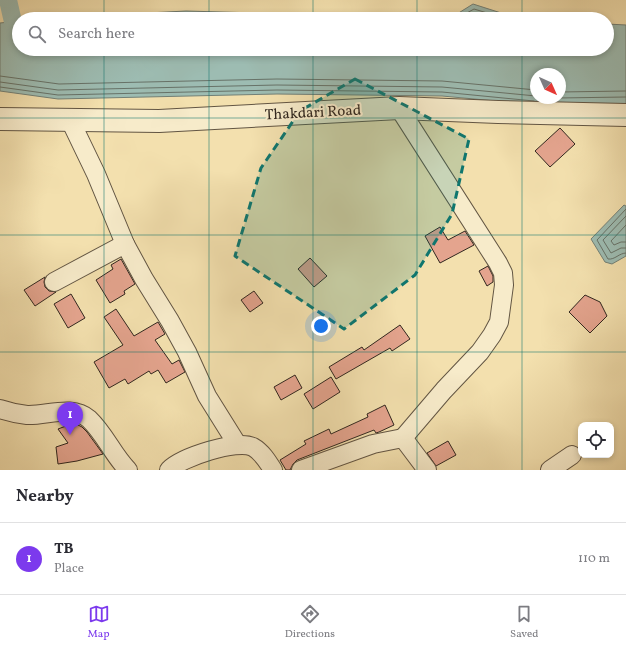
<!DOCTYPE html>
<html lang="en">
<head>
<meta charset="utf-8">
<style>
	body { margin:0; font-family:Vollkorn,serif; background:#f7f7f7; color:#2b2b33 }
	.controls { position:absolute; right:12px; bottom:12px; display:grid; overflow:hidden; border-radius:8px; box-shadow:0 2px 6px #0003 }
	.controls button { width:36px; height:36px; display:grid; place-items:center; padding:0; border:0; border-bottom:1px solid #e1e1e2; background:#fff; color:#2b2b33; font:20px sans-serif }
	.compass { position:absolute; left:530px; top:68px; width:36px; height:36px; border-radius:50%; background:#fff; box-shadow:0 2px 6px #0003; rotate:135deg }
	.you { position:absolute; left:321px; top:326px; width:14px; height:14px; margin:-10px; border:3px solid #fff; border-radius:50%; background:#1a73e8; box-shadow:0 0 0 6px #1a73e833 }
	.badge { display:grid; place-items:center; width:26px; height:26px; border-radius:50%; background:#7c3aed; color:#fff; font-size:13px; font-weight:700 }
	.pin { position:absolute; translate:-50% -33px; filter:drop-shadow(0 1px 2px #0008) }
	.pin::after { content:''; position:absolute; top:21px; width:14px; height:12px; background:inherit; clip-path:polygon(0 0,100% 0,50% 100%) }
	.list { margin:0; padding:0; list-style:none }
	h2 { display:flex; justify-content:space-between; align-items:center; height:52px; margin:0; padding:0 16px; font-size:17px }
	h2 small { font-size:13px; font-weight:400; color:#7c7c81 }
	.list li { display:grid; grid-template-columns:26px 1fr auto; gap:12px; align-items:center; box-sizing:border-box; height:72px; padding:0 16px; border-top:1px solid #e1e1e2 }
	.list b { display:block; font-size:15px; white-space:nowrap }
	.list p { margin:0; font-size:13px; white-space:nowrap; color:#7c7c81 }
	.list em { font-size:13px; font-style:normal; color:#7c7c81 }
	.icon { flex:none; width:22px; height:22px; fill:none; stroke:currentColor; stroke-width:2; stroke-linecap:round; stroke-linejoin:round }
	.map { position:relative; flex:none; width:626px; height:470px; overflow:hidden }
	.search { position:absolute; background:#fff; box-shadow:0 2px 6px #0003; left:12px; right:12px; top:12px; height:44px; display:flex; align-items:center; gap:10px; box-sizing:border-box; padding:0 14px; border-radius:22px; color:#7c7c81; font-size:15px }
	.sheet { height:124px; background:#fff }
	nav { display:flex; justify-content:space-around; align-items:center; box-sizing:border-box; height:56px; border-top:1px solid #e1e1e2; background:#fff; font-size:11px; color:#7c7c81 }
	nav a { display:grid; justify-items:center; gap:2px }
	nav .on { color:#7c3aed }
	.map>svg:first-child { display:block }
	.water { fill:#9dbcb2; stroke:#728077; fill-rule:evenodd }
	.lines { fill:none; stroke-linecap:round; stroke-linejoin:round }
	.shore { stroke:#677268; stroke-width:1 }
	.canal { stroke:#9dbcb2; stroke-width:18 }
	.building { fill:#e4a48e; stroke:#31271f }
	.minor-casing { stroke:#625543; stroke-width:20 }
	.tertiary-casing { stroke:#625543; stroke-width:24 }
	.minor { stroke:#f7ebca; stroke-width:18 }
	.tertiary { stroke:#f7ebca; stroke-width:22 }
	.marked { fill:#0f766e; fill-opacity:0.2; stroke:#0f766e; stroke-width:3; stroke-dasharray:8 5; stroke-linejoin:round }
	.grid { fill:none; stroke:#0f766e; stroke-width:1; stroke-opacity:0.55 }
	.labels { text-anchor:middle; stroke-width:4; stroke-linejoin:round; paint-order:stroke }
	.street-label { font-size:15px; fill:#31271f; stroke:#f7ebca }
</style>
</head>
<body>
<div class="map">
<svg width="626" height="470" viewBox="0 0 626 470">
	<rect width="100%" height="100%" fill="#f3e0ae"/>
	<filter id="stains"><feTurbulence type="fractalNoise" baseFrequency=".005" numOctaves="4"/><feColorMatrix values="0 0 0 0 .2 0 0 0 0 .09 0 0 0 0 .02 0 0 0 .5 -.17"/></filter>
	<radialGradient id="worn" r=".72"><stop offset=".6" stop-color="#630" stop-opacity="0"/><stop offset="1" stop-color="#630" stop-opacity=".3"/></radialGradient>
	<g class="water">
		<polygon points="473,4 520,19 449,19"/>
		<polygon points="186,11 328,15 378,19 32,19"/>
		<path d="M19 21V49H607V24L626 25V106L561 107 442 96 277 94 58 99 0 91V23ZM536 74H560V98H536Z"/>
		<polygon points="624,205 626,206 626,256 612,264 605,262 591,239"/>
	</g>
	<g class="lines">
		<g class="shore">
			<polyline points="103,19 186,15 332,19"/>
			<polyline points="456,19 474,9 507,19"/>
			<polyline points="0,76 59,84 277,79 442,81 536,90"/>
			<polyline points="0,82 58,90 277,85 442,87 536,96"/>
			<polyline points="0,87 58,95 277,90 442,92 534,101"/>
			<polyline points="560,92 626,91"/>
			<polyline points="558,98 626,97"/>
			<path d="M626 209 597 240 608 259C615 260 619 253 626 253"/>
			<polyline points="626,216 603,240 611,253 621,248 626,248"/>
			<polyline points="626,225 611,241 614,245 621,242 626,242"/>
		</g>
		<polyline class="canal" points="8,0 13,22"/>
	</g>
	<g class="building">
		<polygon points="560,128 575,144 550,167 535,151"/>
		<polygon points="440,227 448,240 465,231 474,245 440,263 425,236"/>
		<polygon points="310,258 327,276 314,287 298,269"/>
		<polygon points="121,259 135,284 124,291 125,294 110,303 96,280 113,269 111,265"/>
		<polygon points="488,266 493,276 493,282 487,286 479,271"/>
		<polygon points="45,277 44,282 45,287 49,291 56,292 35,306 24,290"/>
		<polygon points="254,291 263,303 250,312 241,300"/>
		<polygon points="71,294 85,318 68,328 54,304"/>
		<polygon points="585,295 600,302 607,316 590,333 569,312"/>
		<polygon points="116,309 134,336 158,322 165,334 155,340 172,364 179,360 185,372 166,383 158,370 151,374 149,371 128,384 125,379 109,388 94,362 123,345 104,317"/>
		<polygon points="400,325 410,339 392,351 390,348 336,379 329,367 362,347 364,350"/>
		<polygon points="295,375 302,388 281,400 274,387"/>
		<polygon points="331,377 340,392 313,409 304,394"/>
		<polygon points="385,405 394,425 379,432 376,433 374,430 297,460 293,464 290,470 286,470 280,460 306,444 304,441 329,429 331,434 368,417 367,414"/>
		<polygon points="74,423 82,427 87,432 103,454 77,461 58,464 56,447 68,443 58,429"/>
		<polygon points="448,441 456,455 436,466 427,453"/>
	</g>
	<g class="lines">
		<defs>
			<g id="minor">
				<polyline points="399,108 498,263 503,273 504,285 499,322 492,335 480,352 444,390 403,438"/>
				<polyline points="70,120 96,174 125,244 144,279 170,321 187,352 207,396 237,444"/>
				<polyline points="54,282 125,244"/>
				<path d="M0 409C9 412 18 414 27 415 47 416 72 404 89 419 105 434 113 455 128 470"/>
				<path d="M169 470C182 457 237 439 253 447 262 452 268 462 273 470"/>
				<polyline points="301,470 373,444 403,438 427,470"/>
				<polyline points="550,470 572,455"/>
			</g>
			<polyline id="tertiary" points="0,119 159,121 399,108 498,112 626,115"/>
		</defs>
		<use href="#minor" class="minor-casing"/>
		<use href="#tertiary" class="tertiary-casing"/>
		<use href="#minor" class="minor"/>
		<use href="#tertiary" class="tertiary"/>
	</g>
	<path class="marked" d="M355 79 469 139 452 214 415 275 344 329 235 256 261 168 300 111Z"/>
	<path class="grid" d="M104 0V19M209 0V19M313 0V19M417 0V19M522 0V19M104 49V470M209 49V470M313 49V470M417 49V470M522 49V470M0 118H626M0 235H626M0 352H626"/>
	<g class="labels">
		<g class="street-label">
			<text transform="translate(313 112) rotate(-3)" y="5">Thakdari Road</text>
		</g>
	</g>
	<rect width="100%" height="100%" filter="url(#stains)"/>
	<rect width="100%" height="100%" fill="url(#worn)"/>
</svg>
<div class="controls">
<button><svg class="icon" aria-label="locate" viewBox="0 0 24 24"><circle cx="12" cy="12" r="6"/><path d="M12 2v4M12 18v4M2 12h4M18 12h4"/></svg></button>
</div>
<svg class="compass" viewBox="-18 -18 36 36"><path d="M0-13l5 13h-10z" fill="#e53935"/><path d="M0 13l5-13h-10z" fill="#7c7c81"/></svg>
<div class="you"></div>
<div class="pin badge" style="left:70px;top:435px">1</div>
<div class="search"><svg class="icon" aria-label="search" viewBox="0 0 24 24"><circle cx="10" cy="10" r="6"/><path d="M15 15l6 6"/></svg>Search here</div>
</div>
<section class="sheet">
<h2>Nearby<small></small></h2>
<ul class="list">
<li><span class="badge">1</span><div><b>TB</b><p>Place</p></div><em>110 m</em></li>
</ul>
</section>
<nav>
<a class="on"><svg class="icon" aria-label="map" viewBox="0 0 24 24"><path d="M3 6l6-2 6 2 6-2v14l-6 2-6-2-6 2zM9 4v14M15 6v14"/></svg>Map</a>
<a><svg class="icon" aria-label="directions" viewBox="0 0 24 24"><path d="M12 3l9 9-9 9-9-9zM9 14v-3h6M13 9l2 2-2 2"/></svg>Directions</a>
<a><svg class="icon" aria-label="saved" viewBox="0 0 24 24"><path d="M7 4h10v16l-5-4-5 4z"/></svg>Saved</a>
</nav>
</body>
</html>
